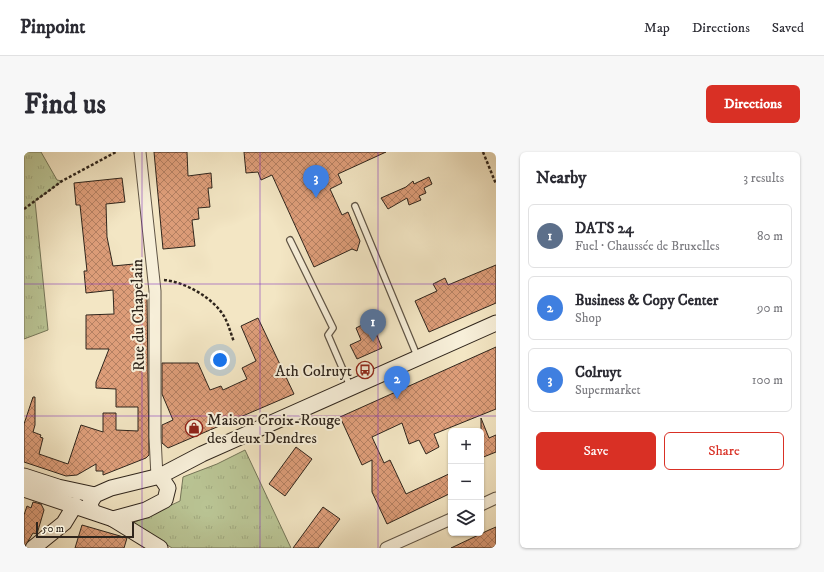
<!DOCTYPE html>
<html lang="en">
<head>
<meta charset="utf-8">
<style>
	body { margin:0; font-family:"IM FELL DW Pica",serif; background:#f7f7f7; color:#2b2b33 }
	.controls { position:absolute; right:12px; bottom:12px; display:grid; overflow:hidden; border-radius:6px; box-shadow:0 1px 3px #0004 }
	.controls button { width:36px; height:36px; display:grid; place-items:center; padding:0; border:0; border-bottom:1px solid #e1e1e2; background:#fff; color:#2b2b33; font:20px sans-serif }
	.scale { position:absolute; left:12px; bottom:10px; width:98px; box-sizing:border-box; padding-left:4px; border:2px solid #2f251c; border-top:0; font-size:11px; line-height:14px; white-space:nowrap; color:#2f251c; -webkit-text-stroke:3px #f7efd9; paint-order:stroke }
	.you { position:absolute; left:196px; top:208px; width:14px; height:14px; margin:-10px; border:3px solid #fff; border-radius:50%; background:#1a73e8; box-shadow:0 0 0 6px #1a73e833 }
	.badge { display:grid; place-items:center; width:26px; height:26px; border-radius:50%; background:#d93025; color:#fff; font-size:13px; font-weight:700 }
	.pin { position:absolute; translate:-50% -33px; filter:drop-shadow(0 1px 2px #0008) }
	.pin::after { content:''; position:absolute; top:21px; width:14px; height:12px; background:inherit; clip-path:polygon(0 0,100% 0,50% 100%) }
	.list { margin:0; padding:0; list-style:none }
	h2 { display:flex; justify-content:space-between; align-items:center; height:52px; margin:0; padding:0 16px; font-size:17px }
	h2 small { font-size:13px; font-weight:400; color:#7c7c81 }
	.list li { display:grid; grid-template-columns:26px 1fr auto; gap:12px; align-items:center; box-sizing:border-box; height:64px; margin:0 8px 8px; padding:0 8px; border:1px solid #e1e1e2; border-radius:6px }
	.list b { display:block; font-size:15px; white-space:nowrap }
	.list p { margin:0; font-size:13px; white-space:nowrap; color:#7c7c81 }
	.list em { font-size:13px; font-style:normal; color:#7c7c81 }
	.actions { display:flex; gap:8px; padding:12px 16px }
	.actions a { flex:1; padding:9px 0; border:1px solid #d93025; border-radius:6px; text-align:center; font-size:14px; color:#d93025 }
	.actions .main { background:#d93025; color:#fff }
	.icon { flex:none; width:22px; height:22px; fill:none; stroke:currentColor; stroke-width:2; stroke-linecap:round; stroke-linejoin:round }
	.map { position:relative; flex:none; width:472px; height:396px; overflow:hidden; border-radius:6px }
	header { display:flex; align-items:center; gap:24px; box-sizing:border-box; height:56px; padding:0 20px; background:#fff; border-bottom:1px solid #e1e1e2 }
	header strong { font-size:19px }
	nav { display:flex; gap:22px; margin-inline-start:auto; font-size:14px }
	.intro { display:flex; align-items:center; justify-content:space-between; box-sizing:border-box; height:96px; padding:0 24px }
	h1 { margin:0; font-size:28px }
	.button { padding:10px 18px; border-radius:6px; background:#d93025; color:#fff; font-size:14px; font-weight:700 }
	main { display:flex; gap:24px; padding:0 24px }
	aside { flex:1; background:#fff; border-radius:6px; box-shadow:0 1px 3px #0004 }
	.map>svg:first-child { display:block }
	.grass { fill:url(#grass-tufts); stroke:#747558 }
	.building { fill:url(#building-cross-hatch); stroke:#2f251c }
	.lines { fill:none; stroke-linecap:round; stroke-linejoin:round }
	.lane-casing { stroke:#605546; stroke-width:8 }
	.street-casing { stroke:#605546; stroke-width:13 }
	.secondary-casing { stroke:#2f251c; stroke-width:17 }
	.path { stroke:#2f251c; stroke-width:2.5; stroke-dasharray:3 2; stroke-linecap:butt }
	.lane { stroke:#f7efd9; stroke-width:5.5 }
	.street { stroke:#f7efd9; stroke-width:11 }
	.secondary { stroke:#f7efd9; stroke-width:15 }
	.grid { fill:none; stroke:#7b2cbf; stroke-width:1; stroke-opacity:0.55 }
	.labels { text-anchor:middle; stroke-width:4; stroke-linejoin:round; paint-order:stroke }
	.street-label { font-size:16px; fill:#2f251c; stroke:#f7efd9 }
	.poi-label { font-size:16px; fill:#2f251c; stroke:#f7efd9; text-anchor:end }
</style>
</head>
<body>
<header>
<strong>Pinpoint</strong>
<nav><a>Map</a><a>Directions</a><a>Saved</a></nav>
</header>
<div class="intro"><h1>Find us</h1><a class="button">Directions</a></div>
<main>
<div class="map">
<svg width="472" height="396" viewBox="0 0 472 396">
	<defs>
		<pattern id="grass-tufts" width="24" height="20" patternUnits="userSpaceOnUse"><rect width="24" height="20" fill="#bac595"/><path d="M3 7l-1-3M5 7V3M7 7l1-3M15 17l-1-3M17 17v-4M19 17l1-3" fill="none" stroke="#a0a980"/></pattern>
		<pattern id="building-cross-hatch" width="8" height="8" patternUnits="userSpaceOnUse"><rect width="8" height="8" fill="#dd9d79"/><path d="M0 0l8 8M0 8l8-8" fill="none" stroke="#b48062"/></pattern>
	</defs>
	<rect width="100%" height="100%" fill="#f3e6c4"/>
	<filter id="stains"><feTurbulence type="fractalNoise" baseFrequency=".005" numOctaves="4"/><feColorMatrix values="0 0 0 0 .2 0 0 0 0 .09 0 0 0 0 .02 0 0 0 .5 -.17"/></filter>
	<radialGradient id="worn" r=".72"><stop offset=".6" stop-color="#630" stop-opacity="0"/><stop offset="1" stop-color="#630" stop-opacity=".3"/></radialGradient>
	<g class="grass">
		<polygon points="0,0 17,0 33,28 38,29 11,49 24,178 0,187"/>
		<polygon points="221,298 267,396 148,396 109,371 156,349 159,325 193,312"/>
	</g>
	<g class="building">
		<polygon points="130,0 163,0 164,24 187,21 188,36 184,36 186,55 174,56 175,67 168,68 171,94 139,97"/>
		<polygon points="220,0 362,0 314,22 318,31 306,37 318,63 324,60 336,89 333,99 328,97 290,115 248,23 237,28 234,20 222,21"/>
		<polygon points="405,25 408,32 400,36 402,41 395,44 397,48 385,53 383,46 364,57 357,46 382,35 389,29 390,32"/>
		<polygon points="98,26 101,50 82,52 83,85 89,114 110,112 113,146 123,146 125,303 122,306 79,323 79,319 72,319 72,312 53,323 42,324 0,310 0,272 9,245 11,245 11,273 9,280 17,283 16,285 19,286 15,302 44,312 57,273 79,280 79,261 92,261 92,278 114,279 114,255 92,255 92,237 72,236 72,230 85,197 62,197 62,163 90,162 89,138 62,141 60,119 63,119 56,53 52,53 50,31"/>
		<polygon points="472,113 472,151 405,180 391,149 413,139 409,132 421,126 424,133"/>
		<polygon points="234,166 270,242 144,296 138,291 138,273 149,268 138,242 138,211 174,211 186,238 197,234 199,238 223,227 218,216 232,209 217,174"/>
		<polygon points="344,170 350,182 352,181 358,196 333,207 326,193 337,188 332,176"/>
		<polygon points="472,195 472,257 410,282 415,295 402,302 395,288 385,292 378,271 348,285 360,311 366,308 382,342 427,321 427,341 363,372 348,340 348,308 338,313 316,265"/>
		<polygon points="457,266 465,286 472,283 472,300 457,306"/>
		<polygon points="272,295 288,307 261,344 245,332"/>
		<polygon points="9,350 17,352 20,358 13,382 9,381 0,396 0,363 3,354 7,356"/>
		<polygon points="299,355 316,367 294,396 269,396"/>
		<polygon points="58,373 103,386 100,396 51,396"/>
		<polygon points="472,375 472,396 427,396 465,378"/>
	</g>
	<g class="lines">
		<defs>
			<g id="lane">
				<polyline points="331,54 394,206"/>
				<polyline points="266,88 309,176 304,183 326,234"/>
			</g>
			<g id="street">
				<polyline points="116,0 131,139 131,285 133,325"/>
				<polyline points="457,353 472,346"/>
				<polyline points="362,396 427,367"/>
			</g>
			<g id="secondary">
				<polyline points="0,324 34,335 71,343"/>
				<polyline points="0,337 89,367 136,396"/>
				<polyline points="68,359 66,351 71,343 87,336 136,324 178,302 472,171"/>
				<polyline points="89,367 122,358 141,348 144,336 136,324"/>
				<polyline points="9,396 40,371 51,353"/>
			</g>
		</defs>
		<use href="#lane" class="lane-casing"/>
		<use href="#street" class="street-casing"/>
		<use href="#secondary" class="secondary-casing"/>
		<g class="path">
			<polyline points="459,0 472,32"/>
			<polyline points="0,57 38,29 92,0"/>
			<path d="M140 128C162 130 191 147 201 166 205 174 207 182 210 190"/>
		</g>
		<use href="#lane" class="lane"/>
		<use href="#street" class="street"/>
		<use href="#secondary" class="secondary"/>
	</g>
	<path class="grid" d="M118 0V396M236 0V396M354 0V396M0 132H472M0 264H472"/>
	<defs>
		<symbol id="bus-ring" viewBox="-11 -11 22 22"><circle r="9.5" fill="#f7efd9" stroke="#8f2418" stroke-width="1.5"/><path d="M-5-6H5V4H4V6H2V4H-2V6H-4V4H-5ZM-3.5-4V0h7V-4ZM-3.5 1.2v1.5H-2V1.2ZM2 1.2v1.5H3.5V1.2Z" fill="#8f2418"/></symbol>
		<symbol id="shop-ring" viewBox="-11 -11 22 22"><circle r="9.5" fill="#f7efd9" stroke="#8f2418" stroke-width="1.5"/><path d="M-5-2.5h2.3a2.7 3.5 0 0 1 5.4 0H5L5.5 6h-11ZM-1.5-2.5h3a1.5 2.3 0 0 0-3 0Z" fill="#8f2418"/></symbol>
	</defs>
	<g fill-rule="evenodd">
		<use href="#bus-ring" x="331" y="208" width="20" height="20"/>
		<use href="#shop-ring" x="160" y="266" width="20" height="20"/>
	</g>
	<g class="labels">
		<g class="street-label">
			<text transform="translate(113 163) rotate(-91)" y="6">Rue du Chapelain</text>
		</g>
		<g class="poi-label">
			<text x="328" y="224">Ath Colruyt</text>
			<text x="183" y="273" text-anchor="start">Maison Croix-Rouge<tspan x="183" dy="18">des deux Dendres</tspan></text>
		</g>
	</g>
	<rect width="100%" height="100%" filter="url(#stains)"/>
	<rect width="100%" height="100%" fill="url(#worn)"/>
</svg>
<div class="controls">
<button>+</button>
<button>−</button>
<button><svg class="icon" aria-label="layers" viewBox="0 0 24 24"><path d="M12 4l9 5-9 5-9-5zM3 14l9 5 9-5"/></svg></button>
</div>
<div class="scale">50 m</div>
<div class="you"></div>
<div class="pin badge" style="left:349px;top:190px;background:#5c6f8a">1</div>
<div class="pin badge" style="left:373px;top:247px;background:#3f7fe0">2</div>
<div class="pin badge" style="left:292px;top:46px;background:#3f7fe0">3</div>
</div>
<aside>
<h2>Nearby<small>3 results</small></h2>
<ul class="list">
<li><span class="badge" style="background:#5c6f8a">1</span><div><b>DATS 24</b><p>Fuel · Chaussée de Bruxelles</p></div><em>80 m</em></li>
<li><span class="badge" style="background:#3f7fe0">2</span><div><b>Business &amp; Copy Center</b><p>Shop</p></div><em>90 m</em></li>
<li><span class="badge" style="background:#3f7fe0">3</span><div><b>Colruyt</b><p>Supermarket</p></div><em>100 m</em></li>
</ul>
<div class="actions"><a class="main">Save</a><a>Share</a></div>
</aside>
</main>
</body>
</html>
